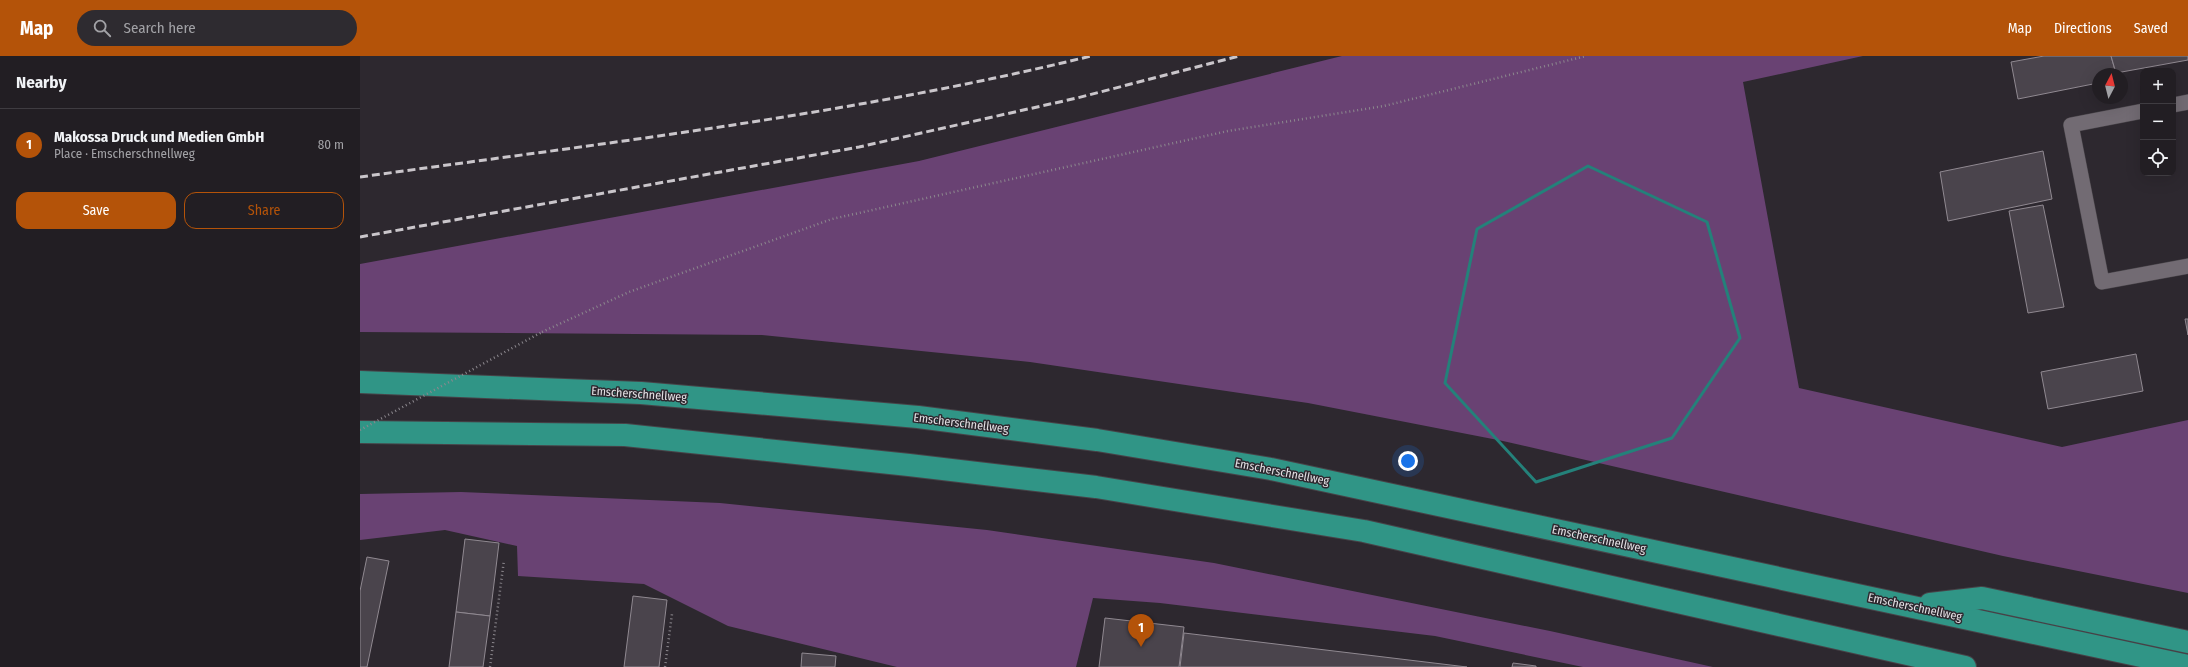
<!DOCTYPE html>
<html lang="en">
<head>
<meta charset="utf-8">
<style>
	body { margin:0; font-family:"Fira Sans Condensed",sans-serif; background:#2e2b30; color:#f1f3f6 }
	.controls { position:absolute; right:12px; top:12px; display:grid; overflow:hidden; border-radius:8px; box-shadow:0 4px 16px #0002 }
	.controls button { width:36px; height:36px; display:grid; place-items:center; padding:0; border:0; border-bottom:1px solid #3f3c41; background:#221e23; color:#f1f3f6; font:20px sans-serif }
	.compass { position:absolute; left:1732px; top:12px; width:36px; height:36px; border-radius:50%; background:#221e23; box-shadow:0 4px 16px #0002; rotate:7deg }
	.you { position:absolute; left:1048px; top:405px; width:14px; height:14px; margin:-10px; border:3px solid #fff; border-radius:50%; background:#1a73e8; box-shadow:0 0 0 6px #1a73e833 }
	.badge { display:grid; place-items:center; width:26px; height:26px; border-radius:50%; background:#b45309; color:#fff; font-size:13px; font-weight:700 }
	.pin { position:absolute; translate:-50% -33px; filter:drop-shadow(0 1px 2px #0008) }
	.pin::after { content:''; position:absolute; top:21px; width:14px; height:12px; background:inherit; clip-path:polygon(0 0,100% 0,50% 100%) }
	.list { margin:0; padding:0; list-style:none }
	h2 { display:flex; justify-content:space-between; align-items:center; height:52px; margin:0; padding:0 16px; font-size:17px }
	h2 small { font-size:13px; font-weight:400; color:#a2a2a6 }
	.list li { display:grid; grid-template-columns:26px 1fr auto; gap:12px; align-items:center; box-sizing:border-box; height:72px; padding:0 16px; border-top:1px solid #3f3c41 }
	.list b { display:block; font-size:15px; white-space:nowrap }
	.list p { margin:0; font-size:13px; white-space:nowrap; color:#a2a2a6 }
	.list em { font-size:13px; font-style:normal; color:#a2a2a6 }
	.actions { display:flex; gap:8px; padding:12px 16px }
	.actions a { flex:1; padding:9px 0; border:1px solid #b45309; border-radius:12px; text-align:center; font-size:14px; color:#b45309 }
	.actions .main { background:#b45309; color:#fff }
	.icon { flex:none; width:22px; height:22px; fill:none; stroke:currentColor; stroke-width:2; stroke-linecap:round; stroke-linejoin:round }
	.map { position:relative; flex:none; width:1828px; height:611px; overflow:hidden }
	header { display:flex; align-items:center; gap:24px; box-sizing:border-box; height:56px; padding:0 20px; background:#b45309; color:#fff }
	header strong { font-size:19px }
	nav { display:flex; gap:22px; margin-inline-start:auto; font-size:14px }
	.search { width:280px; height:36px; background:#2e2b30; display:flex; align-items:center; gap:10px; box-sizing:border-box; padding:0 14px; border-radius:22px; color:#a2a2a6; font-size:15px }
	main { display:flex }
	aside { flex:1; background:#221e23 }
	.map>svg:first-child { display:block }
	.green { fill:#694273 }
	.building { fill:#4a444c; stroke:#908991 }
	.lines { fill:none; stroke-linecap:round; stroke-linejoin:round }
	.lane-casing { stroke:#474348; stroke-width:16 }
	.highway-casing { stroke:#474348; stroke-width:24 }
	.path { stroke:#8c888e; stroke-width:2.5; stroke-dasharray:1 3; stroke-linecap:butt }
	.lane { stroke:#726b73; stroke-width:15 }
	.highway { stroke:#309586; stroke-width:22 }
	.rail { stroke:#cac6cb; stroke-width:3; stroke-dasharray:8 4; stroke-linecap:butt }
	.path-bridge { stroke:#8c888e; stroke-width:2.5; stroke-dasharray:1 3; stroke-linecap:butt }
	.marked { fill:none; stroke:#24817a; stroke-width:3; stroke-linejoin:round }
	.labels { text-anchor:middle; stroke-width:3; stroke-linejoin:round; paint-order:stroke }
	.street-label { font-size:12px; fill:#e3e0e4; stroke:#2d282f }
</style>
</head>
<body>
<header>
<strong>Map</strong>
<div class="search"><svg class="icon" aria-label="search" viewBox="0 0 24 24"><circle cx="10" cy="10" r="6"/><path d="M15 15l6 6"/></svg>Search here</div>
<nav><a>Map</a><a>Directions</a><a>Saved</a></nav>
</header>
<main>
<aside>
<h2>Nearby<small></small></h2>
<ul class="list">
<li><span class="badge">1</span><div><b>Makossa Druck und Medien GmbH</b><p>Place · Emscherschnellweg</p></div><em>80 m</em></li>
</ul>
<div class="actions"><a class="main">Save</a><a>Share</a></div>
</aside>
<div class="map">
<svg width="1828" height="611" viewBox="0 0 1828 611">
	<rect width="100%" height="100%" fill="#2d282f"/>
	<g class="green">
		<polygon points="982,0 1503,0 1383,26 1439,332 1702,391 1828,364 1828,537 1643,500 1143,385 948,347 670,306 402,279 0,276 0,208 559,105"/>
		<polygon points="101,436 360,447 627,474 854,507 1190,575 1353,611 1223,611 1075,580 800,547 733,542 716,611 537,611 368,570 284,528 158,520 157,490 85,474 0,484 0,438"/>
	</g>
	<g class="building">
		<polygon points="1684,0 1751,0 1756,18 1738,18 1738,27 1658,43 1651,6"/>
		<polygon points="1751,0 1828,0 1828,4 1756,17"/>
		<polygon points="1683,95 1692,143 1588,165 1580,116"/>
		<polygon points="1683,149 1704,251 1668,257 1649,155"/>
		<polygon points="1825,263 1828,263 1828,279"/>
		<polygon points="1776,298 1783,335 1688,353 1681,316"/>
		<polygon points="105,483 139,487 130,560 96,556"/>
		<polygon points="7,501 29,505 7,611 0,611 0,535"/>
		<polygon points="273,540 307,544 299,611 264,611"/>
		<polygon points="96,556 130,560 123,611 89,611"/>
		<polygon points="745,562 824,571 819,611 739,611"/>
		<polygon points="824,577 1107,611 820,611"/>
		<polygon points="442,597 476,600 475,611 441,611"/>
		<polygon points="1153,607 1176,610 1176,611 1152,611"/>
	</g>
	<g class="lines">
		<defs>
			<g id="lane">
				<polyline points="1813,49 1828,46"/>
				<polyline points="1783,55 1711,69 1742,226 1828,210"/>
			</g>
			<g id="highway">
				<polyline points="0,326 281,337 558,361 737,384 911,413 1828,610"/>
				<polyline points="0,376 265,379 549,409 736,431 1004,475 1605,611"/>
				<polyline points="1570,548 1622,542 1828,586"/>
			</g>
		</defs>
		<use href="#lane" class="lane-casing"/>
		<use href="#highway" class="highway-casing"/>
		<g class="path">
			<polyline points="182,276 269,236 472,163 868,75 1024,50 1226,0"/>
			<polyline points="130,611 144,504"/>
			<polyline points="305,611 312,558"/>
		</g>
		<use href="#lane" class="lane"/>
		<use href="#highway" class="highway"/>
		<g class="rail">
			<path d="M0 121C244 87 491 59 731 0"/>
			<polyline points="0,181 499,91 717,42 879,0"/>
		</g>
		<polyline class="path-bridge" points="0,374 182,276"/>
	</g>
	<path class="marked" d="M1228 110 1347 166 1380 282 1312 382 1176 426 1085 327 1117 173Z"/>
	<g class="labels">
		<g class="street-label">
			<text transform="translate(279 338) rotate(4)" y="4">Emscherschnellweg</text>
			<text transform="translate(601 367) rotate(7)" y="4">Emscherschnellweg</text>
			<text transform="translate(922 416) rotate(11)" y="4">Emscherschnellweg</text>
			<text transform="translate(1239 483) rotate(12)" y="4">Emscherschnellweg</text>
			<text transform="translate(1555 551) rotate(12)" y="4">Emscherschnellweg</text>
		</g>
	</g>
</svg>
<div class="controls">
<button>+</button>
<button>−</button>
<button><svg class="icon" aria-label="locate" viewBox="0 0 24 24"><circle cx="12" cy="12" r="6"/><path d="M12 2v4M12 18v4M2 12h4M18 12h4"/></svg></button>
</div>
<svg class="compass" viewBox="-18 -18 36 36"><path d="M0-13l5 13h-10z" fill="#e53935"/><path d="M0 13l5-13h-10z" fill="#a2a2a6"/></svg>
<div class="you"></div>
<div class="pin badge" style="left:781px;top:591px">1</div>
</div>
</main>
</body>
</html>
